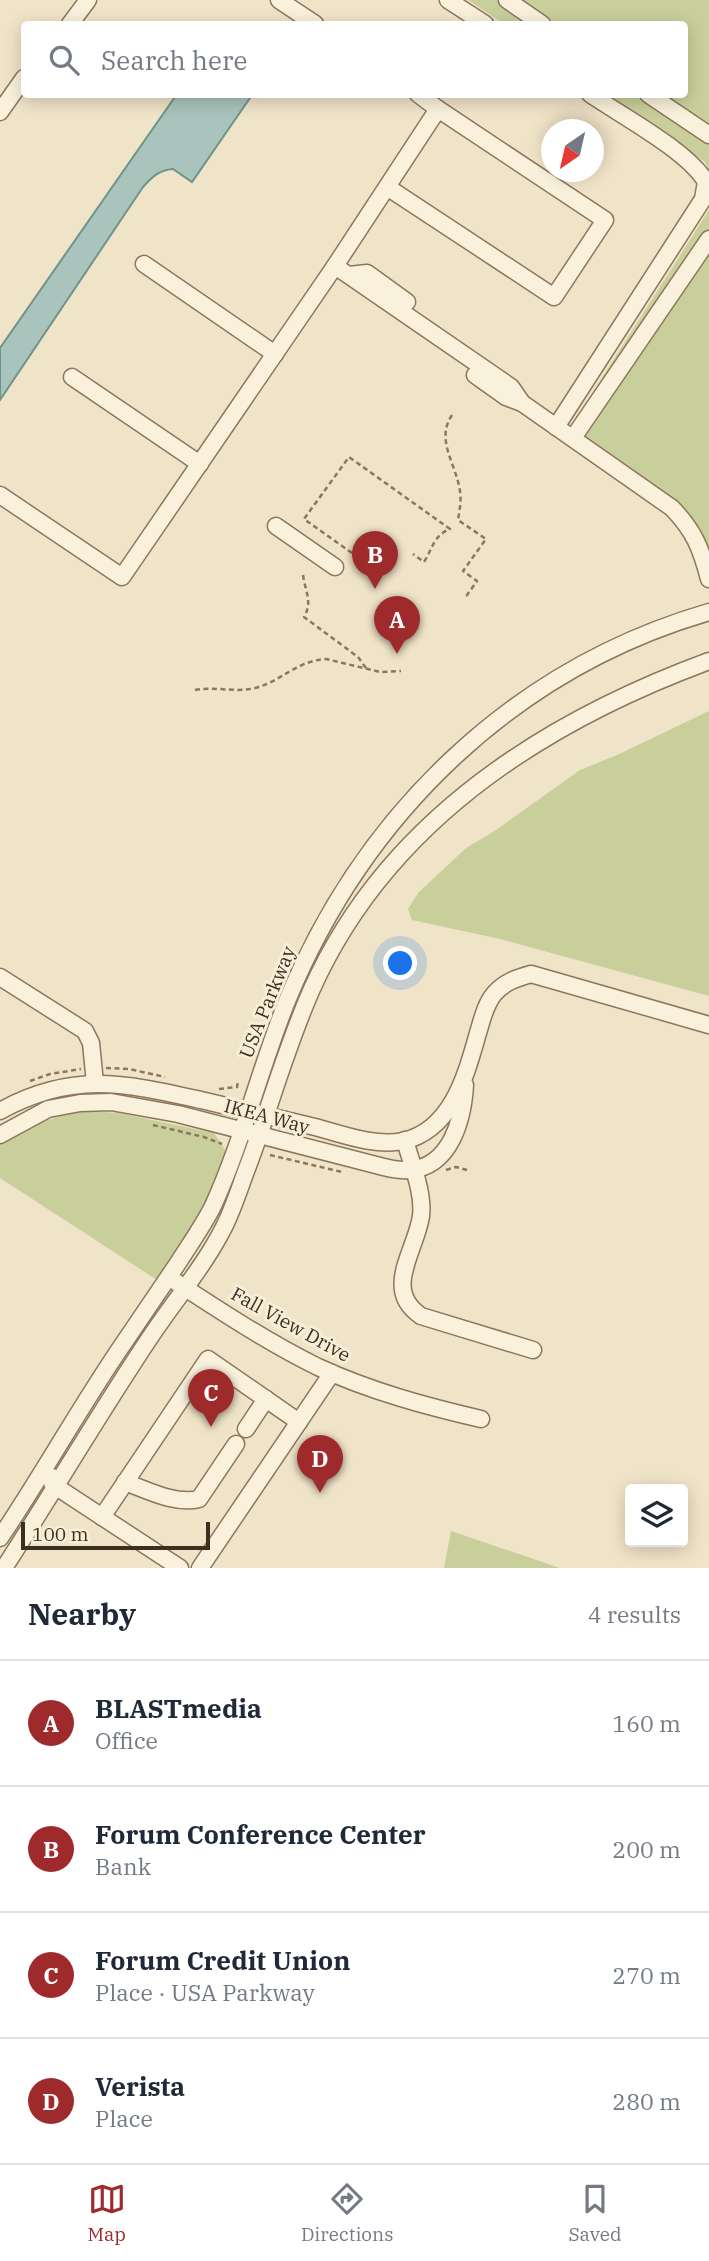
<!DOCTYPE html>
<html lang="en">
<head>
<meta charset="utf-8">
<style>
	body { margin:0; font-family:"IBM Plex Serif",serif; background:#f6f6f7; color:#1f2937 }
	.controls { position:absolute; right:21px; bottom:21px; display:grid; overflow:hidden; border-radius:7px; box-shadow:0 4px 18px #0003 }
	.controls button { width:63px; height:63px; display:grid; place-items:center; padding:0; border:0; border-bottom:2px solid #e0e1e3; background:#fff; color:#1f2937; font:35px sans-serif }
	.compass { position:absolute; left:541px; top:119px; width:63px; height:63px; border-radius:50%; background:#fff; box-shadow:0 4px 18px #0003; rotate:214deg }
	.scale { position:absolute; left:21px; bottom:18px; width:189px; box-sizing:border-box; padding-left:7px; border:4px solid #3d2e20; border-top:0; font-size:19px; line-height:24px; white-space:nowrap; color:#3d2e20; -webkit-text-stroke:5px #f7eed8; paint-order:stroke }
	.you { position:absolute; left:401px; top:964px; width:24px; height:24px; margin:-18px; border:5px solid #fff; border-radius:50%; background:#1a73e8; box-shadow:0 0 0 10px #1a73e833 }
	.badge { display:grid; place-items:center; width:46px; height:46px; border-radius:50%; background:#9e2a2b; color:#fff; font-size:23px; font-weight:700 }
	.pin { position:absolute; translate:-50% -58px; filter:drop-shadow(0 2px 4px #0008) }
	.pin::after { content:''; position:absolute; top:37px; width:24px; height:21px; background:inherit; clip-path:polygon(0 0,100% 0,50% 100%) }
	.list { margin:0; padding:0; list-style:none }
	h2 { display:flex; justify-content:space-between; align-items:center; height:91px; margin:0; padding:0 28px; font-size:30px }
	h2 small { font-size:23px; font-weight:400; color:#747a83 }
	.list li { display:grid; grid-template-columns:46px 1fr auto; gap:21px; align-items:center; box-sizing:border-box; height:126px; padding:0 28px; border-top:2px solid #e0e1e3 }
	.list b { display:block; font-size:26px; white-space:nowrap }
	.list p { margin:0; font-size:23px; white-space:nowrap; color:#747a83 }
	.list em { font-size:23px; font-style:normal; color:#747a83 }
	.icon { flex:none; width:38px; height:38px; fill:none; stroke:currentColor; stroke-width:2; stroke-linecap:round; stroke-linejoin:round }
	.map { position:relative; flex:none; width:709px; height:1568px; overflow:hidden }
	.search { position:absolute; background:#fff; box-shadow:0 4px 18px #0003; left:21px; right:21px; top:21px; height:77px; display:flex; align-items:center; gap:18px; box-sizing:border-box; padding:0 24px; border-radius:7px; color:#747a83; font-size:26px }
	.sheet { height:595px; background:#fff }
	nav { display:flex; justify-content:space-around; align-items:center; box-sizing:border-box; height:98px; border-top:2px solid #e0e1e3; background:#fff; font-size:19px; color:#747a83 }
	nav a { display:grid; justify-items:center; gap:4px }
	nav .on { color:#9e2a2b }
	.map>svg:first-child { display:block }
	.green { fill:#c9cf9b }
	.water { fill:#a9c4bc; stroke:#6f938a; stroke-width:2 }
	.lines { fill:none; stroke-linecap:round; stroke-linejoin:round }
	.minor-casing { stroke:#8d765c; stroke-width:19 }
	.path { stroke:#8d765c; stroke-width:2.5; stroke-dasharray:5 3.5; stroke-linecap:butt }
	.minor { stroke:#faf1dc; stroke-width:16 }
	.labels { text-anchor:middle; stroke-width:6; stroke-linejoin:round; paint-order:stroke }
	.street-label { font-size:19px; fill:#3d2e20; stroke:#f7eed8 }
</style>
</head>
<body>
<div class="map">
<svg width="709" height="1568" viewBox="0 0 709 1568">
	<rect width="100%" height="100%" fill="#f0e4c8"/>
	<g class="green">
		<polygon points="468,0 709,0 709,170 705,162 606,95 684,94 684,24 504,24"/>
		<polygon points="709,210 709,586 702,564 669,508 565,436"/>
		<polygon points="709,711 709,996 500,939 412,920 408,909 418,893 466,848 493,832 580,770 617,755"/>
		<path d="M88 1111 119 1113 214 1133 226 1151 210 1195 190 1235 157 1280 0 1178V1145C26 1128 57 1113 88 1111Z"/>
		<polygon points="451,1531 560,1568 444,1568"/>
	</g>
	<path class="water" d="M177 94 252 95 192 182 173 169C159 170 152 177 143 187L0 400V348Z"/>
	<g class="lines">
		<defs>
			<g id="minor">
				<polyline points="279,0 315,24"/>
				<polyline points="448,0 485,24"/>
				<polyline points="507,0 542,24"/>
				<polyline points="70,24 88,0"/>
				<polyline points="418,94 438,109"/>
				<polyline points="648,94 709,135"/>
				<polyline points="0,112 24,78"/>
				<polyline points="387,187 554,297 605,220 438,109 335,266 511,387 522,403"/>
				<polyline points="144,264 275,354"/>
				<polyline points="349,275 367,273 407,302"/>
				<path d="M475 375 506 397 522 403 672 508C694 531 701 548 709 579"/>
				<polyline points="72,377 200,464"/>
				<path d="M556 427 703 199 706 182C688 151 622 116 590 94"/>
				<polyline points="573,438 709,239"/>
				<polyline points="0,495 122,577 335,266"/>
				<polyline points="276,526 335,567"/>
				<polyline points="0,977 85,1031 91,1043 95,1083"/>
				<path d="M0 1111C73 1071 124 1083 201 1100 239 1109 277 1118 315 1127 342 1134 375 1147 403 1141 452 1130 466 1075 478 1033 482 1020 485 1005 494 994 504 982 517 978 531 974L709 1025"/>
				<path d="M0 1135 48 1109 80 1103 111 1102 178 1114 376 1165C387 1168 398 1171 409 1170 451 1167 463 1119 465 1085"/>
				<path d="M405 1140C411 1163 424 1192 421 1216 416 1251 382 1290 421 1316L533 1350"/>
				<path d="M176 1282C222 1312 269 1343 318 1367 370 1391 425 1406 481 1419"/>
				<polyline points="246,1429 266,1399"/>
				<polyline points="52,1477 52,1483 55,1486 180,1568"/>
				<path d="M125 1482C147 1490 175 1505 199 1499L236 1444"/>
				<polyline points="102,1517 208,1359 299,1422"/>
				<path d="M0 1538C41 1477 76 1414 117 1353 137 1323 158 1293 178 1263 190 1244 203 1226 213 1206 243 1140 260 1068 287 1001 364 814 513 669 709 612"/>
				<path d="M4 1568C54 1491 100 1412 151 1336 175 1300 205 1265 224 1227 233 1209 239 1190 246 1171 269 1111 285 1050 311 991 386 822 541 723 709 661"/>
				<polyline points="200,1568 332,1373"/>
			</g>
		</defs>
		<use href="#minor" class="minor-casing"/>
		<g class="path">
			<path d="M452 415C436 439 454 461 459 486 462 498 460 508 458 520L486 539 463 571 477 581 467 595 468 598"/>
			<path d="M359 558 304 519 349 457 450 529C433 536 433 548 424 562L413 554"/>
			<path d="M303 575C305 591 313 602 304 617L358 657 366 668"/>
			<path d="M195 690C214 686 235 693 255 688 282 681 296 661 326 659L380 672 401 671"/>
			<polyline points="106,1068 129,1069 165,1077"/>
			<polyline points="30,1081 50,1074 81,1069"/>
			<polyline points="219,1089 237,1087 238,1081"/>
			<polyline points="153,1125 204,1137 222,1144"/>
			<polyline points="270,1155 342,1172"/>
			<polyline points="446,1170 456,1167 467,1170"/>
		</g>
		<use href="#minor" class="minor"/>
	</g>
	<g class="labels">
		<g class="street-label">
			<text transform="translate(267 1002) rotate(-68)" y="7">USA Parkway</text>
			<text transform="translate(267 1116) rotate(15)" y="7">IKEA Way</text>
			<text transform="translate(291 1324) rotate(29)" y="7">Fall View Drive</text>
		</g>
	</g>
</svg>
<div class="controls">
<button><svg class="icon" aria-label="layers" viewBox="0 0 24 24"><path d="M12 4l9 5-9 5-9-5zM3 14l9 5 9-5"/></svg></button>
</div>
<svg class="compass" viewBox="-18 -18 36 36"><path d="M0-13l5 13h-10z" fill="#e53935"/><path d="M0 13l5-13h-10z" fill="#747a83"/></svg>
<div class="scale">100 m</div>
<div class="you"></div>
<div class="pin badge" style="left:397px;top:654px">A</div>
<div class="pin badge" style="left:375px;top:589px">B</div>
<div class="pin badge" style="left:211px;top:1427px">C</div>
<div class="pin badge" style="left:320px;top:1493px">D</div>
<div class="search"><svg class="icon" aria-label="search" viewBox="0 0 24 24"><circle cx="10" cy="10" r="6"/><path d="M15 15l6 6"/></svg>Search here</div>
</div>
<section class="sheet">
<h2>Nearby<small>4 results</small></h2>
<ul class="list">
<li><span class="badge">A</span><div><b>BLASTmedia</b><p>Office</p></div><em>160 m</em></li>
<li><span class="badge">B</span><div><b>Forum Conference Center</b><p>Bank</p></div><em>200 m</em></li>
<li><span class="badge">C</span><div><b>Forum Credit Union</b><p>Place · USA Parkway</p></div><em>270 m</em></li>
<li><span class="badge">D</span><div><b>Verista</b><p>Place</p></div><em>280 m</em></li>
</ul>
</section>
<nav>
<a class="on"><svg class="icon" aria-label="map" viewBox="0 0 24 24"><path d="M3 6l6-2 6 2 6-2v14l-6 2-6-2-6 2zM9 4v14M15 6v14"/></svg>Map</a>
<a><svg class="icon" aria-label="directions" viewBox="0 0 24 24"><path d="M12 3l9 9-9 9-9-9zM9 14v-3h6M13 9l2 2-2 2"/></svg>Directions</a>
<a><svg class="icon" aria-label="saved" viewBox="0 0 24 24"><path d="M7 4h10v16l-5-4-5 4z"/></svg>Saved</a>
</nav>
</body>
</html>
